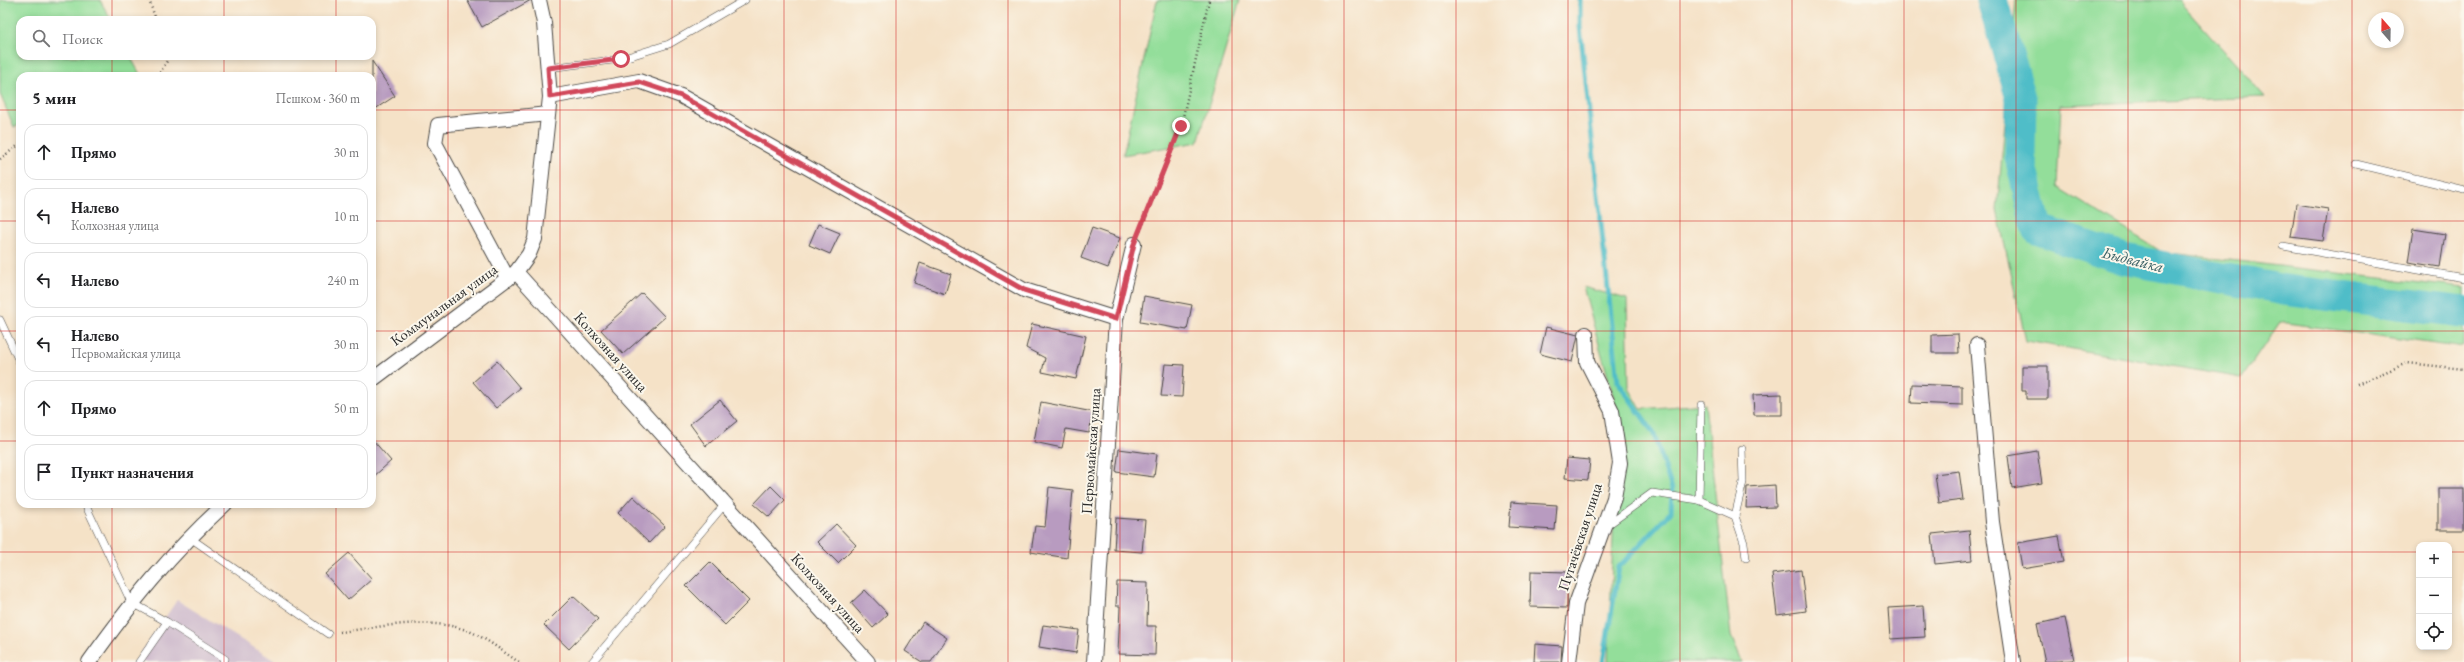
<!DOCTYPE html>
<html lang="ru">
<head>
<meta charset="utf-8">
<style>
	body { margin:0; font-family:"EB Garamond",serif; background:#f6f6f6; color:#202124 }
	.controls { position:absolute; right:12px; bottom:12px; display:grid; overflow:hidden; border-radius:8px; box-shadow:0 2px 6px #0003 }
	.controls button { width:36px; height:36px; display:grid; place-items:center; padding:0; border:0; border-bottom:1px solid #e0e0e0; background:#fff; color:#202124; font:20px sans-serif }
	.compass { position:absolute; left:2368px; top:12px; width:36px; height:36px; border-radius:50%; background:#fff; box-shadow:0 2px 6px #0003; rotate:340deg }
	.stop { position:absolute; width:12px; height:12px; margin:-9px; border:3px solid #d1495b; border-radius:50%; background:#fff }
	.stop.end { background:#d1495b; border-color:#fff; box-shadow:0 1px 4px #0008 }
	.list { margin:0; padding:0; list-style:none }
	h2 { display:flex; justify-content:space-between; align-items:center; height:52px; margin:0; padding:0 16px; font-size:17px }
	h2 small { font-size:13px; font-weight:400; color:#757577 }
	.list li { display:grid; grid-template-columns:26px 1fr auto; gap:12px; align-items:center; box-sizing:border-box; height:56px; margin:0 8px 8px; padding:0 8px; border:1px solid #e0e0e0; border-radius:12px }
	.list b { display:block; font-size:15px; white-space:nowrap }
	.list p { margin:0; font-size:13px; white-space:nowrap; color:#757577 }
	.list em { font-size:13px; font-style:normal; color:#757577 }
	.icon { flex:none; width:22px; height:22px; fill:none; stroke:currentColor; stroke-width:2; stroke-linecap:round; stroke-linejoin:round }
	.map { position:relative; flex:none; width:2464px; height:662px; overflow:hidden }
	.search { position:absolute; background:#fff; box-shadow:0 2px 6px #0003; left:16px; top:16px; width:360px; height:44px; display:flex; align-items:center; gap:10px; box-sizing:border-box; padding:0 14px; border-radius:12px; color:#757577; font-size:15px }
	.panel { position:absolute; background:#fff; box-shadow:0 2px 6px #0003; left:16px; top:72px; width:360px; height:436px; border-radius:12px }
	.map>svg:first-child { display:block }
	.industrial { fill:#d0bdce }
	.green { fill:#93de9a; stroke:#5f8462 }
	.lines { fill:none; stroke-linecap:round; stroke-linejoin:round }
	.stream { stroke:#50bdc8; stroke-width:5 }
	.river { stroke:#50bdc8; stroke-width:31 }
	.building { fill:#b89bc0 }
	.lane-casing { stroke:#494642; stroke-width:8 }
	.street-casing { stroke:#494642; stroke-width:16 }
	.path { stroke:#494642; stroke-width:2.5; stroke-dasharray:1 3; stroke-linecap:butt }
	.lane { stroke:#fff; stroke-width:7 }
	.street { stroke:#fff; stroke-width:14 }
	.route { stroke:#d1495b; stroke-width:5 }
	.grid { fill:none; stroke:#d62828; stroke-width:1; stroke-opacity:0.55 }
	.labels { text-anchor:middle; stroke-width:4; stroke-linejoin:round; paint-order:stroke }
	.street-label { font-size:15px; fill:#2b2b2b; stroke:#fbf7ec }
	.water-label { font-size:16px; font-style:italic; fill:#385e62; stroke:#fbf7ec }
</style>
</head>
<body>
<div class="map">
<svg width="2464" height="662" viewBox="0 0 2464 662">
	<rect width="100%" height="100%" fill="#fbf7ec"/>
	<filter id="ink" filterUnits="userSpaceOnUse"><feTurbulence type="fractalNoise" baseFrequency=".025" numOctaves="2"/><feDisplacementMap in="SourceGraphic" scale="8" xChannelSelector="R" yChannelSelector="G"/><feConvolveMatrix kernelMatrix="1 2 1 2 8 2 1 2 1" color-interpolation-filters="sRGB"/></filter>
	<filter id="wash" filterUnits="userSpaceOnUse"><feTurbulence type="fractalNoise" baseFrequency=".012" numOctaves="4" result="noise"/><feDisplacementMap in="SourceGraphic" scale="16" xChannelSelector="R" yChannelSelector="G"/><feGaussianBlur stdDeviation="0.9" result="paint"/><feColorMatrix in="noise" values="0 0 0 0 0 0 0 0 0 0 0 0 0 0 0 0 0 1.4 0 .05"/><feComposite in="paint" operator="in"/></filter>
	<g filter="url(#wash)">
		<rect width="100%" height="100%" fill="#f5e2c7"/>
		<polygon class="industrial" points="177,600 277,662 135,662"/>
		<g class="green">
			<polygon points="0,0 100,0 111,20 20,20 20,56 130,56 141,76 20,76 20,125 14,127 0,94"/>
			<polygon points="1157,0 1240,0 1198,142 1123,155"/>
			<polygon points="2016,0 2179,0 2265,97 2061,105 2057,187 2162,252 2464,288 2464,348 2280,322 2242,378 2026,341 1997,210"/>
			<polygon points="1583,287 1627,299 1629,388 1641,409 1705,404 1731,636 1742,662 1608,662 1618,413"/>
		</g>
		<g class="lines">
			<polyline class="stream" points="1580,0 1580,27 1618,382 1653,432 1672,489 1671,512 1619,567 1603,662"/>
			<polyline class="river" points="1992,0 2021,98 2020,157 2037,229 2124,259 2284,290 2464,312"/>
		</g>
		<g id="blocks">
			<g class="building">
				<polygon points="467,0 531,0 482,27"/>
				<polygon points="372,61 395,96 372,111"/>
				<polygon points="2296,204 2328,209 2323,241 2291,237"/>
				<polygon points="818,224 840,233 830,254 809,245"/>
				<polygon points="1092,228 1120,238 1108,268 1081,258"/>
				<polygon points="2413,229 2445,234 2440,267 2408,262"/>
				<polygon points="920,263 951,274 945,294 914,283"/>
				<polygon points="642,293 665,317 623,354 601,330"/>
				<polygon points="1144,296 1192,305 1187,330 1140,322"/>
				<polygon points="1032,324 1086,336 1076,379 1042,372 1045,358 1026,348"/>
				<polygon points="1546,327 1578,335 1572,362 1540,354"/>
				<polygon points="1958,334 1959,353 1932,353 1932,335"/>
				<polygon points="497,361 520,388 496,408 473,382"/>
				<polygon points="1165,364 1184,365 1182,397 1161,396"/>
				<polygon points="2022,366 2048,366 2048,399 2026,399 2026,391 2022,391"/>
				<polygon points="1912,384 1962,386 1962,405 1911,403"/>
				<polygon points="1782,394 1782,415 1754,415 1753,395"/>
				<polygon points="720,400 737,421 706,446 690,424"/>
				<polygon points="1041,402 1093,412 1089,433 1066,429 1062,448 1034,442"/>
				<polygon points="372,439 391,461 372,478"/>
				<polygon points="1119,449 1157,454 1154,477 1116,472"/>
				<polygon points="2037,451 2042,483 2012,488 2008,456"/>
				<polygon points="1567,458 1590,460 1588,480 1565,478"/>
				<polygon points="1959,471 1963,500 1939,503 1935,474"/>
				<polygon points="1775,485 1776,507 1746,508 1747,487"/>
				<polygon points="771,486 785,500 769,517 754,504"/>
				<polygon points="1049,487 1073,490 1067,558 1031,552 1035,526 1045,527"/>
				<rect x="2438" y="489" width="26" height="41"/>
				<polygon points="633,496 665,526 649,543 618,513"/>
				<polygon points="1511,502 1557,505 1555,530 1509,527"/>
				<polygon points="1116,518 1145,520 1142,552 1114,550"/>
				<polygon points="836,524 856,545 838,563 817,542"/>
				<polygon points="1969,530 1972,560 1935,564 1932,534"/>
				<polygon points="2059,536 2064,562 2022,569 2018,543"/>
				<polygon points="349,553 372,579 348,600 325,574"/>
				<polygon points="710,562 749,601 725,625 686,586"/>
				<polygon points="1801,570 1806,611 1777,615 1772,574"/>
				<polygon points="1531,571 1568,572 1567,608 1530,607"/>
				<polygon points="1117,582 1148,583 1147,626 1156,626 1155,655 1118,654 1120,606 1116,606"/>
				<polygon points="865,590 888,614 873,628 851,603"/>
				<polygon points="573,596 598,619 569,649 544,625"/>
				<polygon points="1923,606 1925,637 1890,639 1888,608"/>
				<polygon points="2065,618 2074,660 2045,662 2037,624"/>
				<polygon points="923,622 947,638 931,662 922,662 905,651"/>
				<polygon points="1043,625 1079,630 1076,653 1039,647"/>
				<polygon points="1535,644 1562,646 1561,662 1534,662"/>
			</g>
		</g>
	</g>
	<g filter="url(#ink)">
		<use href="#blocks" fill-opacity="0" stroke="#494642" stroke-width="1"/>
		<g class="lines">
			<defs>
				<g id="lane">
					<polyline points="548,68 621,59 669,44 745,0"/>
					<polyline points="2356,164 2464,190"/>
					<polyline points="2283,246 2464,278"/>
					<polyline points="0,320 20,363"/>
					<polyline points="1699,500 1735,516 1744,543 1746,558"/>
					<polyline points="85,504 131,602 167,622"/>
					<polyline points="1735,516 1743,482 1742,449"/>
					<polyline points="1605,527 1652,493 1699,500 1701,405"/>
					<polyline points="189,537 328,634"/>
					<polyline points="139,662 167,622 225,659 223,662"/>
					<polyline points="592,662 725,504"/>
				</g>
				<g id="street">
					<polyline points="550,97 639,81 681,96 1024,290 1116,319"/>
					<polyline points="516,272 868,662"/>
					<polyline points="508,279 435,143 438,125 548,114"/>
					<polyline points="1977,345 1992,522 2013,662"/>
					<polyline points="372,380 516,272 529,254 535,239 550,97 544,23 539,0"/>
					<path d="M89 662C131 603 171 553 225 504"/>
					<polyline points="1094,662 1116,319 1134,244"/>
					<polyline points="1569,662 1576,604 1614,498 1620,463 1612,411 1587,362 1586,334"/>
				</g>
			</defs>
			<use href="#lane" class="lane-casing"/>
			<use href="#street" class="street-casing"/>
			<g class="path">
				<polyline points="149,0 156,20"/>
				<polyline points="158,76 167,61 166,56"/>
				<polyline points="0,159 20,144"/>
				<polyline points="1140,231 1181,126 1209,0"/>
				<polyline points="2357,384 2407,363 2464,369"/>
				<path d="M340 632C381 627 429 616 469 631 486 638 503 652 519 662"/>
			</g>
			<use href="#lane" class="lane"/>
			<use href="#street" class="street"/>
		</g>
	</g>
	<g class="lines" filter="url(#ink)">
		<polyline class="route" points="621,59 548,68 550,97 639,82 681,96 1024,290 1116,319 1134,244 1181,126"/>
	</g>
	<path class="grid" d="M112 0V20M224 0V20M336 0V20M448 0V662M560 0V662M672 0V662M784 0V662M896 0V662M1008 0V662M1120 0V662M1232 0V662M1344 0V662M1456 0V662M1568 0V662M1680 0V662M1792 0V662M1904 0V662M2016 0V662M2128 0V662M2240 0V662M2352 0V662M112 56V76M224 56V76M336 56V76M0 110H20M372 110H2464M0 221H20M372 221H2464M0 331H20M372 331H2464M0 441H20M372 441H2464M112 504V662M224 504V662M336 504V662M0 552H2419M2449 552H2464"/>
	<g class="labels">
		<g class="street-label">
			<text transform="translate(444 305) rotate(-36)" y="5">Коммунальная улица</text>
			<text transform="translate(611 352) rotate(48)" y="5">Колхозная улица</text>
			<text transform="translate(1091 451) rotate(-86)" y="5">Первомайская улица</text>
			<text transform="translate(1580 537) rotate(-72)" y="5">Пугачёвская улица</text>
			<text transform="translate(828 593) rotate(48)" y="5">Колхозная улица</text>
		</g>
		<g class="water-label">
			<text transform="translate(2133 259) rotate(14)" y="6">Быдвайка</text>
		</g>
	</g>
</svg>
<div class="controls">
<button>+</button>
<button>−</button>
<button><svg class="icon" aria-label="locate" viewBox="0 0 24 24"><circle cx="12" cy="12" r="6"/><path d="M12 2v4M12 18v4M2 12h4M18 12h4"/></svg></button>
</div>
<svg class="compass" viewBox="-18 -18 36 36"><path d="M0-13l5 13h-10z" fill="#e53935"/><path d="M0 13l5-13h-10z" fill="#757577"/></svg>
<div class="stop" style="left:621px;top:59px"></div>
<div class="stop end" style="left:1181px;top:126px"></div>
<div class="search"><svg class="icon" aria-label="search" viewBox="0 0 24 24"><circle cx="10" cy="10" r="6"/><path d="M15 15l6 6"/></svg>Поиск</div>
<section class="panel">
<h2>5 мин<small>Пешком · 360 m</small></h2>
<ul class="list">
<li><svg class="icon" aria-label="ahead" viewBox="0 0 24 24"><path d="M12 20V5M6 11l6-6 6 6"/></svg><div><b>Прямо</b></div><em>30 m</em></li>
<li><svg class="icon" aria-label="left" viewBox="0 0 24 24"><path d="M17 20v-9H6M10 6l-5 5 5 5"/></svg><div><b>Налево</b><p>Колхозная улица</p></div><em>10 m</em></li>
<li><svg class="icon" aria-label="left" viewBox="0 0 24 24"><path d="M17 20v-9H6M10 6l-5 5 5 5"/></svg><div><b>Налево</b></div><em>240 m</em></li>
<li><svg class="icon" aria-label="left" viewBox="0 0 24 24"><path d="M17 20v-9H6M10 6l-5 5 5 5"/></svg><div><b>Налево</b><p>Первомайская улица</p></div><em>30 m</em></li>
<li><svg class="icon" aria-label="ahead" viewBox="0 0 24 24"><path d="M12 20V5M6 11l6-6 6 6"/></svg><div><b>Прямо</b></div><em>50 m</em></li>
<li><svg class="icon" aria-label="arrive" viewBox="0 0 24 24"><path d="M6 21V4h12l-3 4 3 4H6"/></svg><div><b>Пункт назначения</b></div></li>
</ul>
</section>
</div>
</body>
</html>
